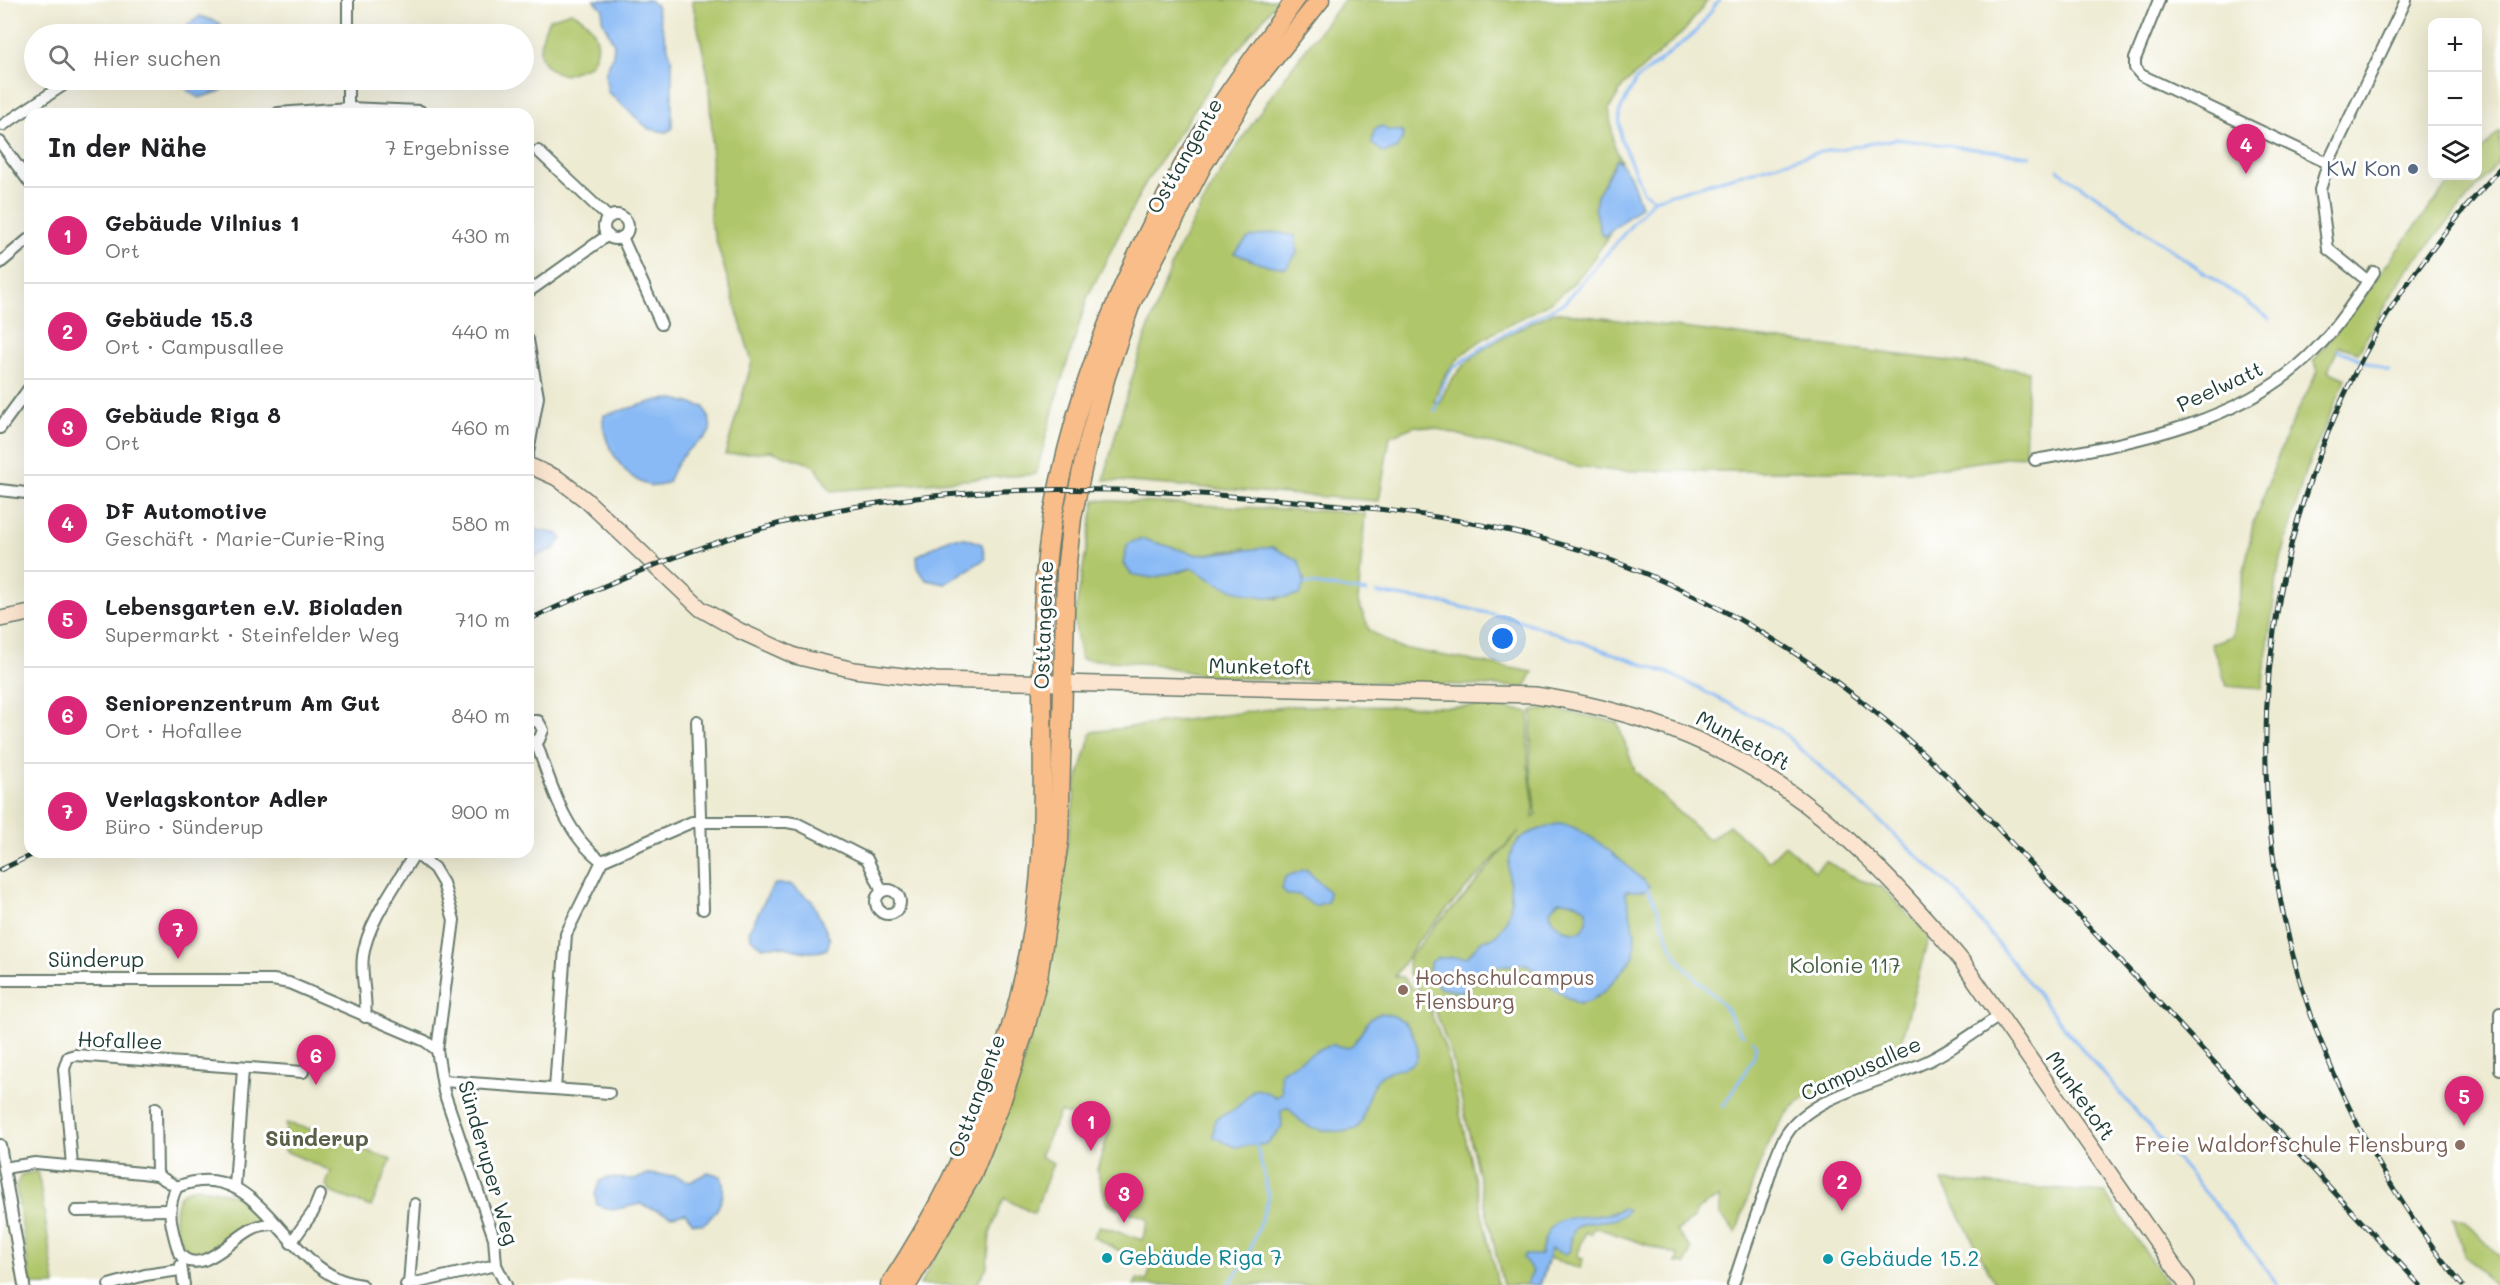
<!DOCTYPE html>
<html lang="de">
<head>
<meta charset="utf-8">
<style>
	body { margin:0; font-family:Mali,sans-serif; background:#f2f2f2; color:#202124 }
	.controls { position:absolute; right:18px; top:18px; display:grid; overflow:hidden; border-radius:12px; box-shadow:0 6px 24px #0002 }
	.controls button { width:54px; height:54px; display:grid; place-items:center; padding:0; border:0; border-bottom:2px solid #e0e0e0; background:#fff; color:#202124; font:30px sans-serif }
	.you { position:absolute; left:1503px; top:639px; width:21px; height:21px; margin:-15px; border:4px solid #fff; border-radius:50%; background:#1a73e8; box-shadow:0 0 0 9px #1a73e833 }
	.badge { display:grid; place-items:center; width:39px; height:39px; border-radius:50%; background:#db2777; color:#fff; font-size:20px; font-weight:700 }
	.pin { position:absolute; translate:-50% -50px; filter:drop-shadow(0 2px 3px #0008) }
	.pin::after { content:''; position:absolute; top:32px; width:21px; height:18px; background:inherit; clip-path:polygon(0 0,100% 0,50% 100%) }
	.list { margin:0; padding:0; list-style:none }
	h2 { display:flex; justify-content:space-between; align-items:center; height:78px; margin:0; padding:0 24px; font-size:26px }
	h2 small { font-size:20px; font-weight:400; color:#757577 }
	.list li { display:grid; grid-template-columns:39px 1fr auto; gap:18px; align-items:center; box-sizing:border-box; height:96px; padding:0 24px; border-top:2px solid #e0e0e0 }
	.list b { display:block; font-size:22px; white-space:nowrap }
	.list p { margin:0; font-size:20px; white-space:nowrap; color:#757577 }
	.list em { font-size:20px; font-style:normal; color:#757577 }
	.icon { flex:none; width:33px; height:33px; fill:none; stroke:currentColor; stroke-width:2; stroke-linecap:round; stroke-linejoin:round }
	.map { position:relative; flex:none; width:2500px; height:1285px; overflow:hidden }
	.search { position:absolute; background:#fff; box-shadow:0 6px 24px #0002; left:24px; top:24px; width:510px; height:66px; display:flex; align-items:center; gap:15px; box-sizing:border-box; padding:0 21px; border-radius:33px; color:#757577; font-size:22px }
	.panel { position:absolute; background:#fff; box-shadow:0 6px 24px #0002; left:24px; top:108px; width:510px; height:750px; border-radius:18px }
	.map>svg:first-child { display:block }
	.green { fill:#b0c66b; stroke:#688250; stroke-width:1.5; fill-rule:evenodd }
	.water { fill:#89baf5; stroke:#547c94; stroke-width:1.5; fill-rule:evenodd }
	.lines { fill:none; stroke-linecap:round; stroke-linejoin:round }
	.stream { stroke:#89baf5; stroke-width:3 }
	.street-casing { stroke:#677a6c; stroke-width:14 }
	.secondary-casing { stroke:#677a6c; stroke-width:18 }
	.primary-casing { stroke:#677a6c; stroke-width:21 }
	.street { stroke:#fff; stroke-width:10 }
	.secondary { stroke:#fce5d0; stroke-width:15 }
	.primary { stroke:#f8bd89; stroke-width:18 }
	.rail-casing { stroke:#1f3d34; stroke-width:5 }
	.rail { stroke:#fff; stroke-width:3; stroke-dasharray:9; stroke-linecap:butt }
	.service-dot { fill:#5c6f8a; stroke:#fff; stroke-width:2 }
	.education-dot { fill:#8d6e63; stroke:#fff; stroke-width:2 }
	.culture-dot { fill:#0f9aa8; stroke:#fff; stroke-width:2 }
	.labels { text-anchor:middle; stroke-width:6; stroke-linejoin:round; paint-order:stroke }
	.street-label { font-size:21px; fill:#1f3d34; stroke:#fff }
	.service-label { font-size:21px; fill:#4e5e75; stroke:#fff; text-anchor:end }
	.park-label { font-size:21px; fill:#435f42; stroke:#fff }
	.education-label { font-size:21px; fill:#785e54; stroke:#fff; text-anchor:start }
	.culture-label { font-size:21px; fill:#0d838f; stroke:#fff; text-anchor:start }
	.neighbourhood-label { font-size:22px; font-weight:bold; fill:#596049; stroke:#fff }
</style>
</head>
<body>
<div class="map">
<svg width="2500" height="1285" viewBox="0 0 2500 1285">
	<rect width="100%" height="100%" fill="#fff"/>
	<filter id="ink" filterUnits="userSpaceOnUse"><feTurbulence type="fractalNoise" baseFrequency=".0167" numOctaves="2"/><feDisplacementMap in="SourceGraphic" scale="12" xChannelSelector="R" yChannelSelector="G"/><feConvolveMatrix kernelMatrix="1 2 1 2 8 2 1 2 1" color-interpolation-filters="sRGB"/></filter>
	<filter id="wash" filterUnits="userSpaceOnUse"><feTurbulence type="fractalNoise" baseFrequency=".008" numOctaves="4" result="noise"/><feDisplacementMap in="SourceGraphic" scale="24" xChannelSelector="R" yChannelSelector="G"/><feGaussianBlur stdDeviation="1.35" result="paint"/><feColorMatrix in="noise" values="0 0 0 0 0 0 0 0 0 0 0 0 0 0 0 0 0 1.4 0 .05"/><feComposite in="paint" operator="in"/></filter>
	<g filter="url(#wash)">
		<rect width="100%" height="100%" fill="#eeebd3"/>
		<g class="green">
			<polygon points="692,0 1278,0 1216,77 1146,182 1088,296 1058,392 1036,474 831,491 814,465 771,451 725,455 752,362 710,220 712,133 708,75"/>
			<path d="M1344 0H1708L1685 30 1623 86 1609 109 1614 145 1621 161 1617 159 1597 196 1605 236 1610 235C1595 256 1578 283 1556 298 1510 330 1450 341 1434 401L1440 403C1456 354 1510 334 1554 312L2028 371 2025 455 1916 471H1615L1576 466 1434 428 1415 426 1390 436 1379 501 1104 480C1119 418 1137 357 1160 297 1167 279 1173 259 1182 242 1226 155 1283 76 1344 0Z"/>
			<path d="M571 12C594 22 607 45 589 66L565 75C531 66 538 44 549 19Z"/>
			<path d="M2500 131V160L2405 273 2358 352 2339 346 2328 371 2346 379 2305 472 2278 571 2262 689 2227 686 2211 644 2232 636 2253 524 2287 433 2318 370 2313 361C2363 300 2405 235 2456 176H2478V153Z"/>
			<path d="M1095 500 1365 513 1358 602 1370 631 1397 647 1533 672 1525 687 1210 677 1154 664 1081 659 1074 620ZM1143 539 1198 555 1245 548 1279 599C1246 596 1219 587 1192 568L1179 573Z"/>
			<path d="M1292 706 1492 707 1526 711 1529 713 1528 765 1534 806 1533 817 1536 814 1530 767 1532 711 1554 709 1617 722 1635 771 1709 840 1729 825 1769 861 1785 845 1815 871 1825 861 1860 880 1882 887 1929 936 1894 1068C1865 1076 1829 1082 1803 1099 1767 1123 1750 1194 1736 1233L1720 1215 1719 1197 1697 1210 1693 1220 1676 1231 1691 1249 1686 1264 1676 1263 1678 1255 1594 1227 1591 1234 1585 1232 1577 1257 1583 1259 1580 1268 1549 1258 1540 1285H1503L1452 1057 1436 1013 1420 992 1409 974 1408 965 1409 958 1434 927 1463 898 1519 831 1418 941 1395 976 1402 977 1427 1003 1446 1051 1498 1285H1134L1137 1279 1147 1281 1151 1267 1093 1237 1100 1226 1142 1240 1149 1219 1107 1204 1097 1170 1110 1128 1060 1112 1040 1156 1053 1163 1034 1214 1004 1198 990 1234 987 1267 976 1285H920L995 1143 1019 1080 1053 939 1076 785 1092 732Z"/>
			<polygon points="286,1123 314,1130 391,1160 371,1207 330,1192 326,1185 331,1171 285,1151"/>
			<polygon points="38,1171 55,1285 31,1285 16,1186 21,1175"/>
			<polygon points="1942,1181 2105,1193 2168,1285 1996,1285"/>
			<path d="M197 1187 235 1195 264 1219 200 1257C176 1254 167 1208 183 1192Z"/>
			<polygon points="2453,1217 2465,1221 2500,1257 2500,1285 2494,1285 2464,1254"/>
		</g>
		<g class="water">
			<polygon points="594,0 650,0 656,6 672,61 672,129 666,132 649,129 608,92 605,74 613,55 614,44 602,19 603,9"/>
			<polygon points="200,16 219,23 227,34 184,34 188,25"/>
			<polygon points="182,80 228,80 221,91 199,98 187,90"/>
			<polygon points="1382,126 1387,130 1401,131 1404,136 1396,149 1384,153 1372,144 1374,130"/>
			<polygon points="1617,159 1630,175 1641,206 1605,236 1601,234 1595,207 1597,196"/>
			<polygon points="1275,232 1295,236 1297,253 1286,268 1261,264 1234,253 1248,238"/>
			<path d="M674 399 704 407C720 439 704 434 686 452 677 461 673 471 668 482 636 502 597 441 604 415L659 400Z"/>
			<polygon points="534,529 558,534 562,539 554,549 528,559 528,530"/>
			<polygon points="950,538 965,538 982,544 985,559 945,584 927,580 918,570 917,556"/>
			<path d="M1143 539 1198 555 1273 547 1299 561 1305 583 1299 595C1259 603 1224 590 1192 568L1152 578 1131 574 1123 563 1128 543Z"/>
			<path d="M1560 823C1588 828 1629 867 1650 887L1644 891H1625L1635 934 1634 956 1606 990 1589 1002 1578 1004 1552 988 1543 975 1526 964 1496 966 1461 992 1440 988 1429 973 1430 963 1437 958 1467 957 1482 940C1499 940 1510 918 1511 902 1511 881 1500 854 1524 836 1534 830 1549 827 1560 823ZM1559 901C1580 901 1595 908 1583 930 1569 936 1551 926 1550 910Z"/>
			<polygon points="1306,869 1329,892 1328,902 1314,906 1299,895 1287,895 1282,889 1285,877"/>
			<path d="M775 884H790L812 901 830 939 827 949C804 959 786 941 763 947L751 938 749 930C759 915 764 898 775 884Z"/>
			<path d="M1381 1013C1398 1016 1406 1020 1413 1035 1432 1076 1391 1063 1377 1080 1368 1091 1365 1110 1361 1123L1356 1129C1343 1133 1317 1132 1305 1124 1298 1120 1293 1113 1288 1107L1281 1111 1282 1127 1267 1144 1235 1147 1213 1137 1215 1119C1222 1114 1230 1113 1236 1108 1255 1093 1247 1081 1276 1097L1282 1093 1280 1073C1288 1067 1322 1047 1330 1045 1338 1044 1346 1051 1353 1044 1366 1031 1361 1021 1381 1013Z"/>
			<path d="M708 1172 721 1176C728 1193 718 1214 703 1224L693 1223 685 1213 672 1216 640 1204 612 1210 597 1205 595 1194 600 1181 606 1178 637 1179 647 1174 675 1176 690 1182Z"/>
			<path d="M1623 1208 1628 1210C1613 1230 1581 1213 1573 1233 1570 1238 1571 1246 1569 1252L1565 1254 1551 1249 1540 1285H1526L1533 1271 1523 1258 1525 1255H1541C1548 1199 1590 1227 1623 1208Z"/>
		</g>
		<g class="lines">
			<g class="stream">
				<polyline points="2058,170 2088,191"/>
				<polyline points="2091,192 2137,225"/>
				<polyline points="1653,199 1643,191 1621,139 1619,113 1636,80 1697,31 1719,0"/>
				<polyline points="2139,227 2206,274"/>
				<polyline points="2209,275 2270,319"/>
				<polyline points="2338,350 2389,371"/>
				<polyline points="1435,412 1442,386 1452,369 1493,340 1565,302 1654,199 1816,153 1897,139 2030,156"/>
				<polyline points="1305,583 1367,592"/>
				<polyline points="1377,593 1439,602 1519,620 1670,674 1779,729 1957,892 2061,1024 2222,1212 2278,1285"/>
				<path d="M1647 889C1661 909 1663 932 1675 953 1686 973 1707 987 1722 1004 1730 1014 1734 1026 1743 1035"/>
				<polyline points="1723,1107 1754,1057 1756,1044 1752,1040"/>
				<polyline points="1228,1285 1246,1261 1269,1198 1257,1146"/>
			</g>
		</g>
	</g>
	<g filter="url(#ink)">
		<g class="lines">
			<defs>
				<g id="street">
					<polyline points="348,0 348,34"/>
					<polyline points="2159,0 2135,59 2135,68 2141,75 2328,163"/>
					<polyline points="348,80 348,114"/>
					<polyline points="278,113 348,108 420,111"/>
					<polyline points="3,125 71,80"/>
					<polyline points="0,142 30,183"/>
					<polyline points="538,151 609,218"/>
					<circle cx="616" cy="227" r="12"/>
					<polyline points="622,237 661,324"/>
					<polyline points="0,263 30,238"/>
					<polyline points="2368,281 2328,249 2320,190 2328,163 2406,0"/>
					<polyline points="528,292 608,235"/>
					<polyline points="528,340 538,397 528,453"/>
					<polyline points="0,428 30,387"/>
					<path d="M2035 460C2133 442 2244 424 2316 349 2338 326 2356 299 2374 272"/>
					<polyline points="0,490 26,493"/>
					<polyline points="528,721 538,721 543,730 539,740 528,742"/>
					<polyline points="697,721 703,909"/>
					<path d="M536 742C551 783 564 834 602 861"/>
					<polyline points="414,852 434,868 443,883 454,920 437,1050 444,1092 494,1238 496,1265 506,1285"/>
					<circle cx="888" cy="902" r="12"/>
					<polyline points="0,980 273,980 289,983 425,1041 437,1050"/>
					<polyline points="2500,1013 2500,1069"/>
					<path d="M365 1017C368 996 360 977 363 956 367 923 398 882 415 853"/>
					<polyline points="443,1081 609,1093"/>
					<polyline points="555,1089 566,934 602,861 692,822 787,822 798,824 867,859 882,891"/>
					<polyline points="156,1108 157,1175"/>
					<polyline points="0,1145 24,1285"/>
					<polyline points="72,1166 64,1069 68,1057 75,1055 303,1072"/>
					<polyline points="4,1168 35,1163 142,1173 157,1175 177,1187"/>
					<polyline points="235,1186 243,1068"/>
					<polyline points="76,1211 169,1210"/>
					<path d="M275 1224C267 1224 259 1225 252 1229 234 1237 198 1280 179 1253 172 1230 165 1209 177 1187 263 1151 284 1278 362 1285"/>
					<polyline points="291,1243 313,1212 320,1195"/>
					<polyline points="181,1265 184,1285"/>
					<polyline points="109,1285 145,1275 180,1270"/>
					<polyline points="406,1285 496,1265"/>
					<polyline points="409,1285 415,1204"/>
					<path d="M1733 1285C1743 1253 1754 1222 1765 1190 1771 1172 1776 1151 1786 1135 1811 1094 1888 1081 1930 1060 1954 1048 1977 1031 1999 1016"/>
				</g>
				<g id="secondary">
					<path d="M528 465 557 478 586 500 701 609 740 631 795 656 854 670 936 680 1535 695C1733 725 1836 810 1961 960L2187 1285"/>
					<polyline points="0,619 30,613"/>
				</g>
				<g id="primary">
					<path d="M890 1285C977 1153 1036 999 1042 839 1046 733 1034 620 1053 515 1075 392 1122 275 1183 166 1215 109 1257 54 1295 0"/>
					<polyline points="907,1285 972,1175 999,1108 1025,1029 1038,978 1059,841 1066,571 1072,518 1086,451 1106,376 1131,303 1202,166 1252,86 1320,0"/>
				</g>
			</defs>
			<use href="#street" class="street-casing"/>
			<use href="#secondary" class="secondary-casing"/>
			<use href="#primary" class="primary-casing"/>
			<use href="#street" class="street"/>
			<use href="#secondary" class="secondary"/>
			<use href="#primary" class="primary"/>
			<defs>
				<g id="rail">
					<path d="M528 620C632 572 739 527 853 507 989 483 1129 487 1267 499 1350 505 1433 513 1515 532 1695 573 1852 675 1979 808L2420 1285"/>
					<polyline points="0,870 38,852"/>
					<path d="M2462 1285C2245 1017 2202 666 2363 357 2399 288 2447 226 2500 169"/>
				</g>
			</defs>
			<use href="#rail" class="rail-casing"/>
			<use href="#rail" class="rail"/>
		</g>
	</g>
	<circle class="service-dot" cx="2413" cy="169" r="6"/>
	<g class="education-dot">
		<circle cx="1403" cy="990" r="6"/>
		<circle cx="2460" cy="1145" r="6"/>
	</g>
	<g class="culture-dot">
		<circle cx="1107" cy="1258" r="6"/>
		<circle cx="1828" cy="1259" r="6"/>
	</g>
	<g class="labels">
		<g class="street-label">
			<text transform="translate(1185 156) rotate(-60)" y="7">Osttangente</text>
			<text transform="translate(2220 387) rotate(-25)" y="7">Peelwatt</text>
			<text transform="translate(1044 625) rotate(-88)" y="7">Osttangente</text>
			<text transform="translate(1260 667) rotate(1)" y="7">Munketoft</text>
			<text transform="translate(1743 741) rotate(28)" y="7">Munketoft</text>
			<text x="96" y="967">Sünderup</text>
			<text transform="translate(120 1041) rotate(2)" y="7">Hofallee</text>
			<text transform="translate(1861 1069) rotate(-24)" y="7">Campusallee</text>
			<text transform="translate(977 1096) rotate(-70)" y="7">Osttangente</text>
			<text transform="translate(2080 1096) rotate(55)" y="7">Munketoft</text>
			<text transform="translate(488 1163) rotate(74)" y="7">Sünderuper Weg</text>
		</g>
		<g class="service-label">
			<text x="2401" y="176">KW Kon</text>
		</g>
		<g class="park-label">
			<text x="1845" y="973">Kolonie 117</text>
		</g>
		<g class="education-label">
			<text x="1415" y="985">Hochschulcampus<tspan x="1415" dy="24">Flensburg</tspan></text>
			<text x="2448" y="1152" text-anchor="end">Freie Waldorfschule Flensburg</text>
		</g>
		<g class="culture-label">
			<text x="1119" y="1265">Gebäude Riga 7</text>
			<text x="1840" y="1266">Gebäude 15.2</text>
		</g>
		<g class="neighbourhood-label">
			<text x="317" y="1146">Sünderup</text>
		</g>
	</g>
</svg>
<div class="controls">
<button>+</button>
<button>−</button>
<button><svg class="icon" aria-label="layers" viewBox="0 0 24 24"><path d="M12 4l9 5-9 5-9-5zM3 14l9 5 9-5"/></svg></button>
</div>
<div class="you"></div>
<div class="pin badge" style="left:1091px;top:1151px">1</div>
<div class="pin badge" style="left:1842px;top:1211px">2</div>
<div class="pin badge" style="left:1124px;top:1223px">3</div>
<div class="pin badge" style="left:2246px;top:174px">4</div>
<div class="pin badge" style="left:2464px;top:1126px">5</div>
<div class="pin badge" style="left:316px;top:1085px">6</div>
<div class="pin badge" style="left:178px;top:959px">7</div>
<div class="search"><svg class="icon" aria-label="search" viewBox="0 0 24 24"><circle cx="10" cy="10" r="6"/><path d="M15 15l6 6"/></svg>Hier suchen</div>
<section class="panel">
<h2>In der Nähe<small>7 Ergebnisse</small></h2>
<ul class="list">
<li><span class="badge">1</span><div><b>Gebäude Vilnius 1</b><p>Ort</p></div><em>430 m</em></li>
<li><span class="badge">2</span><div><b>Gebäude 15.3</b><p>Ort · Campusallee</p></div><em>440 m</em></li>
<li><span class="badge">3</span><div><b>Gebäude Riga 8</b><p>Ort</p></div><em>460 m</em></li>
<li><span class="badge">4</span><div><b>DF Automotive</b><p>Geschäft · Marie-Curie-Ring</p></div><em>580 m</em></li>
<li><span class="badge">5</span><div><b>Lebensgarten e.V. Bioladen</b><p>Supermarkt · Steinfelder Weg</p></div><em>710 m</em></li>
<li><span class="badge">6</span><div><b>Seniorenzentrum Am Gut</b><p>Ort · Hofallee</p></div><em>840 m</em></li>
<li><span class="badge">7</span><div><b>Verlagskontor Adler</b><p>Büro · Sünderup</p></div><em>900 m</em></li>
</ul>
</section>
</div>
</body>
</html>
